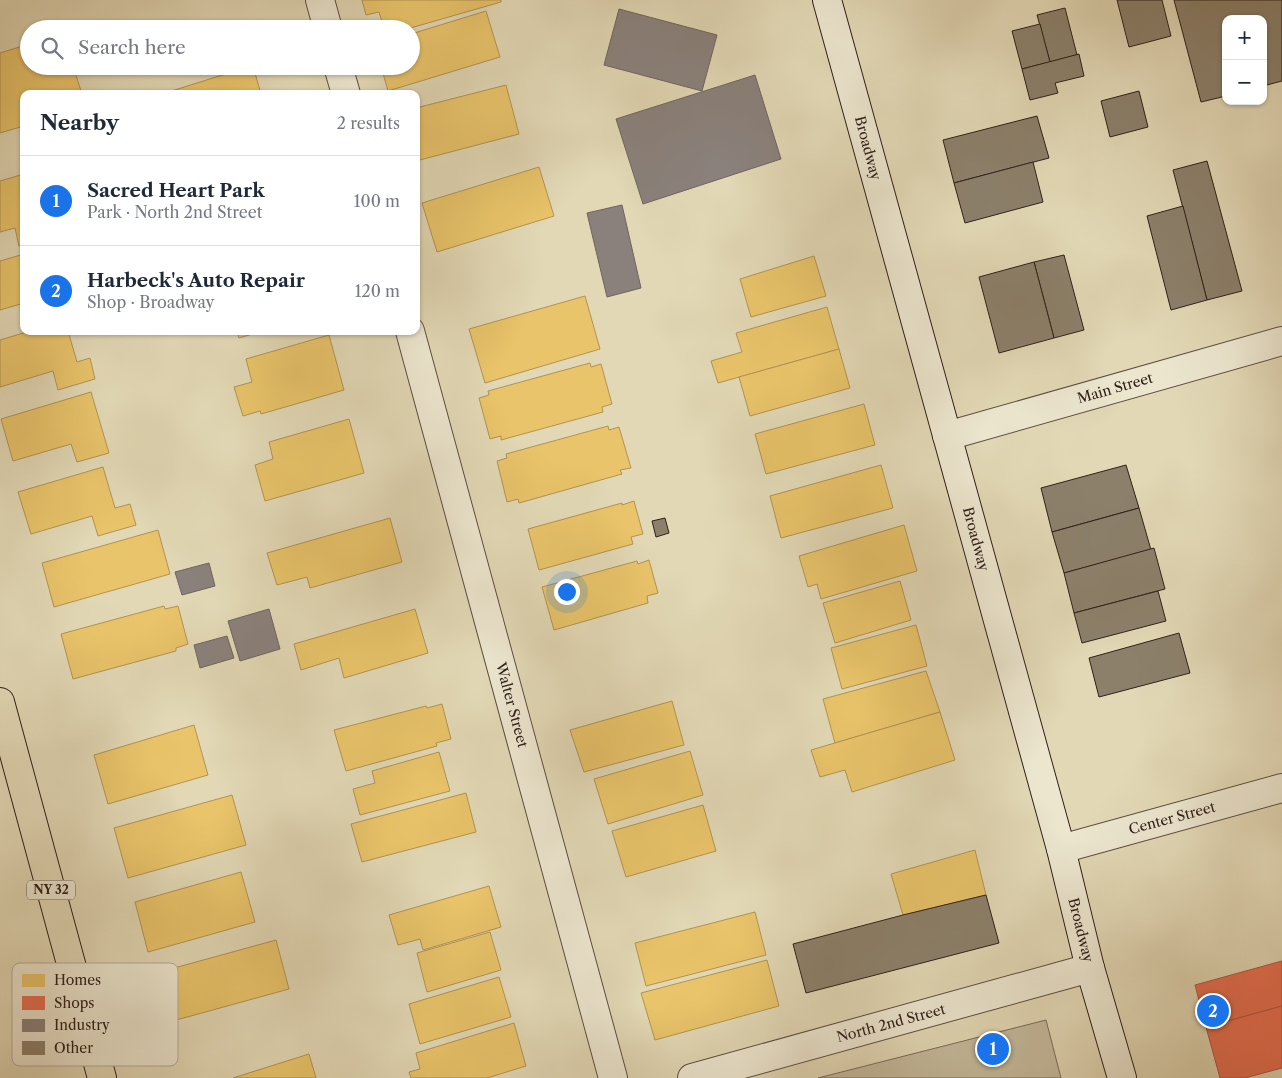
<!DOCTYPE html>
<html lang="en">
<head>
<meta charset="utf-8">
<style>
	body { margin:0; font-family:"Libre Caslon Text",serif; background:#f2f2f3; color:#1f2937 }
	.controls { position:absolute; right:15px; top:15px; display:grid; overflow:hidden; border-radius:10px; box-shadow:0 1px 4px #0004 }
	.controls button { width:45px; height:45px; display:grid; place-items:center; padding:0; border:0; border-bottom:1px solid #e0e1e3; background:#fff; color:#1f2937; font:25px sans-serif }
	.you { position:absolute; left:566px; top:591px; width:18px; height:18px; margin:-12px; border:4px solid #fff; border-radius:50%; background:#1a73e8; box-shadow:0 0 0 8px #1a73e833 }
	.badge { display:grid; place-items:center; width:32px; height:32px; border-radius:50%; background:#1a73e8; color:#fff; font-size:16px; font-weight:700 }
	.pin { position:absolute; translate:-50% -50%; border:2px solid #fff; box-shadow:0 1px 5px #0006 }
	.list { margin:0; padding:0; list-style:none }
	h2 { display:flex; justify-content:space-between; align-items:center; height:65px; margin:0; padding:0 20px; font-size:21px }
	h2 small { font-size:16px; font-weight:400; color:#747a83 }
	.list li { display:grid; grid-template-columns:32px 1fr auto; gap:15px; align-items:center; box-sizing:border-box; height:90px; padding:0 20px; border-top:1px solid #e0e1e3 }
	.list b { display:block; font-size:19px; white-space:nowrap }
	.list p { margin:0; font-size:16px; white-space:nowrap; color:#747a83 }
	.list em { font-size:16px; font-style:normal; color:#747a83 }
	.icon { flex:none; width:28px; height:28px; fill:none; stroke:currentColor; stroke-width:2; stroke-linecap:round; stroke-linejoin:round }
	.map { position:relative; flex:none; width:1282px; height:1078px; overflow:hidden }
	.search { position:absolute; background:#fff; box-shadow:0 1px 4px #0004; left:20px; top:20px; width:400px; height:55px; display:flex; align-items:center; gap:12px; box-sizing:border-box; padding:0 18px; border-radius:28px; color:#747a83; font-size:19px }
	.panel { position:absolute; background:#fff; box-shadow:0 1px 4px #0004; left:20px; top:90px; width:400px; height:245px; border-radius:10px }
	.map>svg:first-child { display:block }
	.green { fill:#c4b99b; stroke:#7a6c5a }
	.homes { fill:#e9c46a; stroke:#b19352 }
	.shops { fill:#e76f51; stroke:#b05740 }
	.industry { fill:#8a817c; stroke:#6f645f }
	.building { fill:#8c806b; stroke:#2f201a }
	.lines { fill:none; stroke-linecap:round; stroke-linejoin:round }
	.street-casing { stroke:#5c4e41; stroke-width:30 }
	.secondary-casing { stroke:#2f201a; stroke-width:30 }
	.primary-casing { stroke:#2f201a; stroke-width:30 }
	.street { stroke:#ece6cf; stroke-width:28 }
	.secondary { stroke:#ece6cf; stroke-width:28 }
	.primary { stroke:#e2d8b5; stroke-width:28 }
	.labels { text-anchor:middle; stroke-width:5; stroke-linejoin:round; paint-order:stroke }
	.shield { fill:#ece6cf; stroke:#685b50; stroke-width:1 }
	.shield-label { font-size:12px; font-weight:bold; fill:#2f201a }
	.street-label { font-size:14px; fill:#2f201a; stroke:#ece6cf }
	.key { fill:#ece6cf; stroke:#b3ab99; stroke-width:1 }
	.key-label { font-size:14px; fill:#2f201a }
</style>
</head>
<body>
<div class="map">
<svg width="1282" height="1078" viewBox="0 0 1282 1078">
	<rect width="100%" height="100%" fill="#e2d8b5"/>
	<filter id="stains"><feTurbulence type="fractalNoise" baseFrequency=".004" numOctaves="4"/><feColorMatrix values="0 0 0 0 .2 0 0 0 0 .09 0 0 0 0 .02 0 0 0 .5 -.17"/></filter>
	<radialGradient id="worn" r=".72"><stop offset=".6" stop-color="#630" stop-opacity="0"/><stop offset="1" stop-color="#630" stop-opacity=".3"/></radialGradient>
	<polygon class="green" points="1046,1020 1061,1078 818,1078"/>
	<g class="homes">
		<polygon points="362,0 501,0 501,2 407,29 384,29 379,12 366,15"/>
		<polygon points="486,11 500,57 388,91 381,66 411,66 411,34"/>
		<polygon points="29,44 29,66 73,66 82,94 24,94 24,126 0,133 0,53"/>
		<polygon points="253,66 261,94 162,94 251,66"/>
		<polygon points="506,85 519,134 416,161 416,108"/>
		<polygon points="539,167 554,216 437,252 422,203"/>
		<polygon points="24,174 24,245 19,246 15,228 0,232 0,181"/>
		<polygon points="24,254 24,303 0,310 0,261"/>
		<polygon points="814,256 826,296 751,317 740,279"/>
		<polygon points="585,296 600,349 485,383 469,329"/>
		<polygon points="827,307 839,349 718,383 711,361 742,352 736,333"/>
		<polygon points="30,331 68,331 77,362 90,358 95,379 58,390 53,371 0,387 0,340"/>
		<polygon points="237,331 263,331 239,338"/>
		<polygon points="329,335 344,390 261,414 260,411 243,416 234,387 252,382 246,359"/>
		<polygon points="839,349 850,388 750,416 739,377"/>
		<polygon points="590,363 591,367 601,364 612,404 602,407 603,412 501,440 501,436 490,439 479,398 489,395 488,391"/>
		<polygon points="91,392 109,453 77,462 71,444 13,461 1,419"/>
		<polygon points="864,404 875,445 766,474 755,434"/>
		<polygon points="349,419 364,473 265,501 255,465 273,459 269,442"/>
		<polygon points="608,426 609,430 619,427 631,468 620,470 622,474 519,503 518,499 507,502 497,461 507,458 506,454"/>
		<polygon points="881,465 893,508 781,538 770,496"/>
		<polygon points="103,467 115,508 130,504 136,525 98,536 92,516 31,534 18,492"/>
		<polygon points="634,501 643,534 631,537 633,544 539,570 528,529 622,503 622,505"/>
		<polygon points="390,518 402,562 310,588 307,577 277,585 267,553"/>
		<polygon points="904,525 917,571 821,599 817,584 808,587 799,556"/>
		<polygon points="158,530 170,574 54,607 42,563"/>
		<polygon points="649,560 658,593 647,596 648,603 554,630 542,587 637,561 638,564"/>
		<polygon points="900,581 911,620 835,643 823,603"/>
		<polygon points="164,606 165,609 178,606 188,644 176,648 176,651 73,679 61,634"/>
		<polygon points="415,609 428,653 344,678 339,658 301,670 294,644"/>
		<polygon points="916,625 927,666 842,689 831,648"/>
		<polygon points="926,671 940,712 835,743 823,699"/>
		<polygon points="672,701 684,745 584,772 570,730"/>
		<polygon points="442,704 451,739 436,743 437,746 346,771 334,730 426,706 427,708"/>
		<polygon points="940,712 955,760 852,792 845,770 820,777 811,750"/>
		<polygon points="194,725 208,775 108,804 94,755"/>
		<polygon points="690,751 703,795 608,824 594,779"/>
		<polygon points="439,752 450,791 360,815 353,789 375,783 372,771"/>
		<polygon points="466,793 476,832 362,862 351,824"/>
		<polygon points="232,795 246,845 128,878 114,828"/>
		<polygon points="703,805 716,851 626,877 612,831"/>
		<polygon points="975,850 986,895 903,915 891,874"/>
		<polygon points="241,872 255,922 148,952 135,902"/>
		<polygon points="489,886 501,927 423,950 420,939 398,945 389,915"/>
		<polygon points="755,912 766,955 646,986 635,943"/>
		<polygon points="490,932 501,970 427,992 417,953"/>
		<polygon points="276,940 289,989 169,1022 156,973"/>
		<polygon points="767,960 779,1006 655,1040 641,993"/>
		<polygon points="499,977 511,1017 420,1044 409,1004"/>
		<polygon points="514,1023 526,1066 487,1078 411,1078 409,1072 420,1069 416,1053"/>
		<polygon points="309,1054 316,1078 233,1078"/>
	</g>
	<g class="shops">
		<polygon points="1282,961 1282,1006 1206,1027 1195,985"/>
		<polygon points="1282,1006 1282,1068 1245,1078 1220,1078 1206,1027"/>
	</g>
	<g class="industry">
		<polygon points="619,9 717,35 702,91 604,65"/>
		<polygon points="755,75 781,159 643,204 616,119"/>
		<polygon points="622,205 641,288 607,297 587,213"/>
		<polygon points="209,563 215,586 182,595 175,572"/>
		<polygon points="269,609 280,649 240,661 228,621"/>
		<polygon points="227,636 234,658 200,668 194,645"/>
	</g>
	<g class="building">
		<polygon points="1117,0 1162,0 1171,36 1129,47"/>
		<polygon points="1174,0 1282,0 1282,81 1263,86 1263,19 1226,19 1226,96 1201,102"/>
		<polygon points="1065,8 1077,55 1050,62 1037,15"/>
		<polygon points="1040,24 1050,62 1022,69 1012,31"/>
		<polygon points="1079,54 1084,76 1055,83 1058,93 1030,100 1022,69"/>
		<polygon points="1139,91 1148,127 1110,137 1101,101"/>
		<polygon points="1037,116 1049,158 954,183 943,140"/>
		<polygon points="1207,161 1242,291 1207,300 1173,170"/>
		<polygon points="1033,162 1043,202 965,223 954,183"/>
		<polygon points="1183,206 1207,300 1171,310 1147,216"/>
		<polygon points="1064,255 1084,330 1054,338 1034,262"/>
		<polygon points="1034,262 1054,338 999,353 979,277"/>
		<polygon points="1126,465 1139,508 1052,532 1041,488"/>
		<polygon points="1139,508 1151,550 1064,573 1052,532"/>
		<polygon points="665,518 669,533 656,537 652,521"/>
		<polygon points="1154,548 1165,589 1074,613 1064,573"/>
		<polygon points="1158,591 1166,621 1082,643 1074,613"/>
		<polygon points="1179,633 1190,673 1099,697 1089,658"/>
		<polygon points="986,895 999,943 806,993 793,944 903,915"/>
	</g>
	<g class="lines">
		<defs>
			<g id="street">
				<polyline points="320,0 328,29"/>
				<polyline points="338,66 346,94"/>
				<polyline points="410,331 613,1078"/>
				<polyline points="947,436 1282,341"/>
				<polyline points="1061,849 1282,788"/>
				<polyline points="692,1078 1090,968"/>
			</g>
			<polyline id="secondary" points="827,0 1061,849 1090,968 1122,1078"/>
			<polyline id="primary" points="0,702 102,1078"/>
		</defs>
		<use href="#street" class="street-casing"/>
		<use href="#secondary" class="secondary-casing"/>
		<use href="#primary" class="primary-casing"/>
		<use href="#street" class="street"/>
		<use href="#secondary" class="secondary"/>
		<use href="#primary" class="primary"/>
	</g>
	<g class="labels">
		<rect class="shield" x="27" y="880.5" width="48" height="19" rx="4"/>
		<g class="shield-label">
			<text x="51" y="894">NY 32</text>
		</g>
		<g class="street-label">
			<text transform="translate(868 148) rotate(75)" y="5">Broadway</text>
			<text transform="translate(1115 388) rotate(-16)" y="5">Main Street</text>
			<text transform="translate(976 539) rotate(75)" y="5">Broadway</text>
			<text transform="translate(512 705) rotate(75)" y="5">Walter Street</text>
			<text transform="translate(1172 818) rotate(-15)" y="5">Center Street</text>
			<text transform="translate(1081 930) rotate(76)" y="5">Broadway</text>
			<text transform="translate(891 1023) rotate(-15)" y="5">North 2nd Street</text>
		</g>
	</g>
	<rect x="12" y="963" width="166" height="103" rx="8" class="key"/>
	<rect x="22" y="974" width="23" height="13" fill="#e9c46a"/>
	<rect x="22" y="996" width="23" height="14" fill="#e76f51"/>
	<rect x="22" y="1019" width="23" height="13" fill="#8a817c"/>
	<rect x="22" y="1041" width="23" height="14" fill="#8c806b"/>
	<g class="key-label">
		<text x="54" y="985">Homes</text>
		<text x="54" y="1008">Shops</text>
		<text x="54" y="1030">Industry</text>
		<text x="54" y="1053">Other</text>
	</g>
	<rect width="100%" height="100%" filter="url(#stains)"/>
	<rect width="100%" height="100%" fill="url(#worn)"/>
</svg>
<div class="controls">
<button>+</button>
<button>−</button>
</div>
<div class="you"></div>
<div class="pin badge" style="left:993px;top:1049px">1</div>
<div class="pin badge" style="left:1213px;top:1011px">2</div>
<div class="search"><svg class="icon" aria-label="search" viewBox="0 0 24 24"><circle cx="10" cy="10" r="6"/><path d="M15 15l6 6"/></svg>Search here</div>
<section class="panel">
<h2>Nearby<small>2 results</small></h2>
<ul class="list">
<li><span class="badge">1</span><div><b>Sacred Heart Park</b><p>Park · North 2nd Street</p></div><em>100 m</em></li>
<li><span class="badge">2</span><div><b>Harbeck's Auto Repair</b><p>Shop · Broadway</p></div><em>120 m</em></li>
</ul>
</section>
</div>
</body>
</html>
